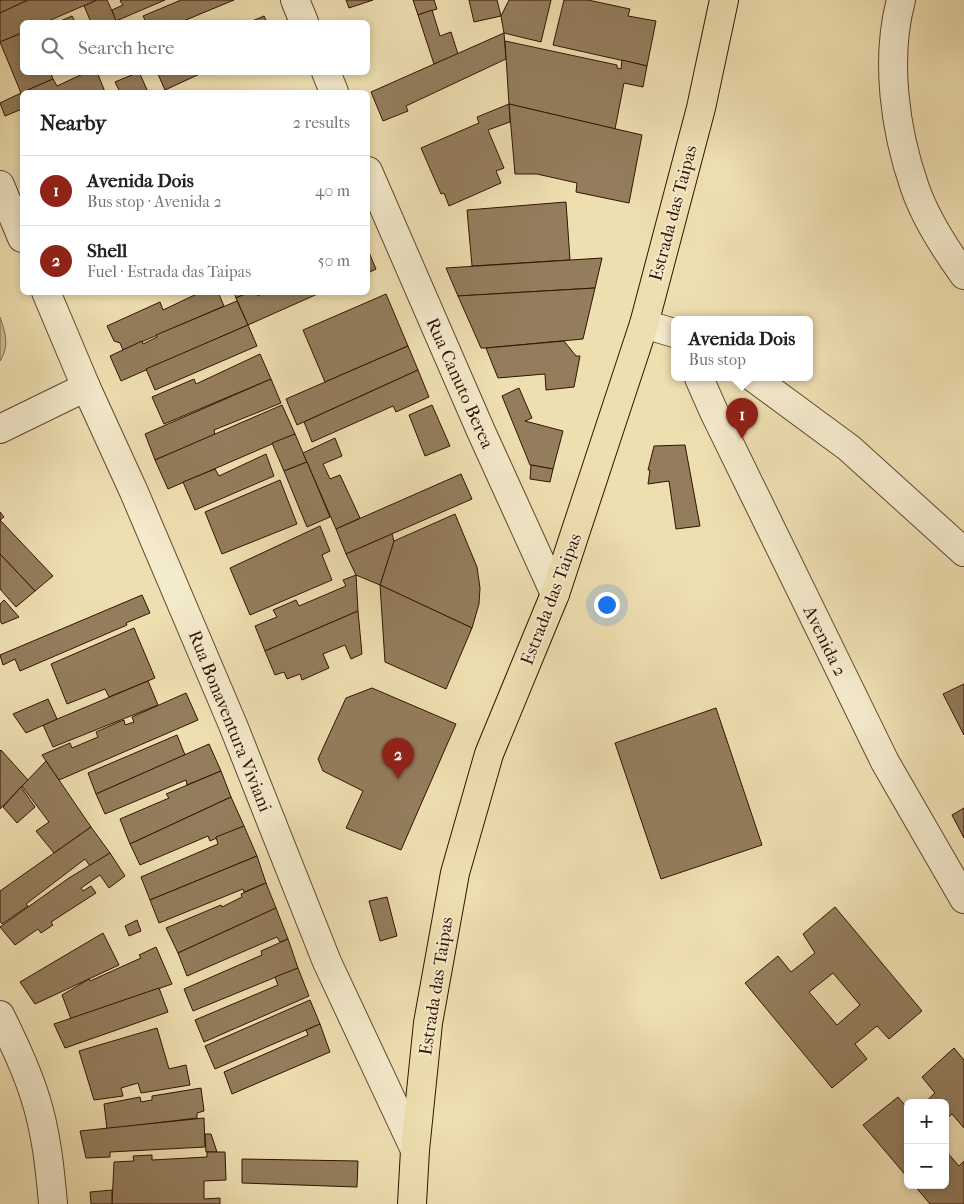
<!DOCTYPE html>
<html lang="en">
<head>
<meta charset="utf-8">
<style>
	body { margin:0; font-family:"IM FELL French Canon",serif; background:#f2f2f2; color:#222 }
	.controls { position:absolute; right:15px; bottom:15px; display:grid; overflow:hidden; border-radius:8px; box-shadow:0 2px 8px #0003 }
	.controls button { width:45px; height:45px; display:grid; place-items:center; padding:0; border:0; border-bottom:1px solid #e0e0e0; background:#fff; color:#222; font:25px sans-serif }
	.you { position:absolute; left:606px; top:604px; width:18px; height:18px; margin:-12px; border:4px solid #fff; border-radius:50%; background:#1a73e8; box-shadow:0 0 0 8px #1a73e833 }
	.badge { display:grid; place-items:center; width:32px; height:32px; border-radius:50%; background:#8f2418; color:#fff; font-size:16px; font-weight:700 }
	.pin { position:absolute; translate:-50% -41px; filter:drop-shadow(0 1px 2px #0008) }
	.pin::after { content:''; position:absolute; top:26px; width:18px; height:15px; background:inherit; clip-path:polygon(0 0,100% 0,50% 100%) }
	.popup { position:absolute; left:671px; top:316px; width:142px; height:65px; box-sizing:border-box; display:grid; place-content:center; border-radius:8px; background:#fff; filter:drop-shadow(0 1px 4px #0005); font-size:16px; white-space:nowrap; color:#767676 }
	.popup b { font-size:19px; color:#222 }
	.popup::after { content:''; position:absolute; left:50%; top:100%; margin-left:-10px; border:10px solid transparent; border-top-color:#fff }
	.list { margin:0; padding:0; list-style:none }
	h2 { display:flex; justify-content:space-between; align-items:center; height:65px; margin:0; padding:0 20px; font-size:21px }
	h2 small { font-size:16px; font-weight:400; color:#767676 }
	.list li { display:grid; grid-template-columns:32px 1fr auto; gap:15px; align-items:center; box-sizing:border-box; height:70px; padding:0 20px; border-top:1px solid #e0e0e0 }
	.list b { display:block; font-size:19px; white-space:nowrap }
	.list p { margin:0; font-size:16px; white-space:nowrap; color:#767676 }
	.list em { font-size:16px; font-style:normal; color:#767676 }
	.icon { flex:none; width:28px; height:28px; fill:none; stroke:currentColor; stroke-width:2; stroke-linecap:round; stroke-linejoin:round }
	.map { position:relative; flex:none; width:964px; height:1204px; overflow:hidden }
	.search { position:absolute; background:#fff; box-shadow:0 2px 8px #0003; left:20px; top:20px; width:350px; height:55px; display:flex; align-items:center; gap:12px; box-sizing:border-box; padding:0 18px; border-radius:8px; color:#767676; font-size:19px }
	.panel { position:absolute; background:#fff; box-shadow:0 2px 8px #0003; left:20px; top:90px; width:350px; height:205px; border-radius:8px }
	.map>svg:first-child { display:block }
	.green { fill:#cebc93; stroke:#80684a }
	.building { fill:#947d5d; stroke:#321301; fill-rule:evenodd }
	.lines { fill:none; stroke-linecap:round; stroke-linejoin:round }
	.minor-casing { stroke:#61462d; stroke-width:30 }
	.major-casing { stroke:#321301; stroke-width:30 }
	.minor { stroke:#f4eacc; stroke-width:28 }
	.major { stroke:#eedfb1; stroke-width:28 }
	.labels { text-anchor:middle; stroke-width:4; stroke-linejoin:round; paint-order:stroke }
	.street-label { font-size:18px; fill:#321301; stroke:#f4eacc }
</style>
</head>
<body>
<div class="map">
<svg width="964" height="1204" viewBox="0 0 964 1204">
	<rect width="100%" height="100%" fill="#eedfb1"/>
	<filter id="stains"><feTurbulence type="fractalNoise" baseFrequency=".004" numOctaves="4"/><feColorMatrix values="0 0 0 0 .2 0 0 0 0 .09 0 0 0 0 .02 0 0 0 .5 -.17"/></filter>
	<radialGradient id="worn" r=".72"><stop offset=".6" stop-color="#630" stop-opacity="0"/><stop offset="1" stop-color="#630" stop-opacity=".3"/></radialGradient>
	<path class="green" d="M0 317C5 332 10 346 0 361Z"/>
	<g class="building">
		<polygon points="0,0 28,0 0,13"/>
		<polygon points="28,0 97,0 46,22 22,22 22,33 0,42 0,13"/>
		<polygon points="97,0 107,0 117,22 91,22 84,6"/>
		<polygon points="122,0 165,0 116,21 112,10 123,5 120,1"/>
		<polygon points="181,0 234,0 181,22 146,22 143,16"/>
		<polygon points="346,0 373,0 349,8"/>
		<polygon points="413,0 434,0 437,9 418,15"/>
		<polygon points="469,0 497,0 501,16 474,22"/>
		<polygon points="509,0 551,0 541,42 504,33 501,16"/>
		<polygon points="564,0 588,0 630,9 628,16 656,21 647,66 553,45"/>
		<polygon points="432,10 440,36 451,32 458,54 434,64 418,15"/>
		<polygon points="72,16 75,22 58,22"/>
		<polygon points="264,16 267,22 250,22"/>
		<polygon points="22,33 22,72 54,72 51,74 53,79 21,93 0,42"/>
		<polygon points="504,33 506,59 406,106 408,111 383,121 371,92"/>
		<polygon points="505,41 617,65 617,68 621,69 622,60 647,66 643,87 624,83 615,129 509,104"/>
		<polygon points="87,72 97,72 105,92 23,92 53,79 57,86"/>
		<polygon points="139,72 148,92 120,92 115,82"/>
		<polygon points="157,72 204,72 165,90"/>
		<polygon points="21,93 22,109 5,116 0,103"/>
		<polygon points="509,104 642,135 629,203 576,192 577,183 537,174 515,174"/>
		<polygon points="509,104 510,122 488,130 504,168 496,171 501,183 449,206 444,193 441,194 421,148 479,123 477,117"/>
		<polygon points="566,202 570,260 472,266 467,210"/>
		<polygon points="368,250 376,269 368,273"/>
		<polygon points="602,258 595,288 458,296 446,268"/>
		<polygon points="595,288 583,339 486,348 481,348 458,296"/>
		<polygon points="201,292 218,292 224,306 123,350 120,343 114,341 107,326 160,302 163,310"/>
		<polygon points="234,292 250,292 236,298"/>
		<polygon points="250,292 256,292 258,296 265,292 322,292 248,325 236,298"/>
		<polygon points="386,294 408,346 325,382 303,330"/>
		<polygon points="237,301 248,325 121,381 110,356 142,341 143,344 157,337 156,335"/>
		<polygon points="248,325 257,346 155,390 146,369"/>
		<polygon points="564,341 576,356 580,356 574,387 546,390 545,374 498,378 486,348"/>
		<polygon points="408,346 418,370 297,425 286,399"/>
		<polygon points="260,354 271,379 164,424 152,397 194,379 196,384"/>
		<polygon points="418,370 429,397 396,412 393,406 312,442 304,422"/>
		<polygon points="271,379 281,403 214,430 215,435 155,460 145,434"/>
		<polygon points="519,388 532,418 525,421 563,431 553,469 530,465 502,396"/>
		<polygon points="282,405 295,434 168,489 155,460"/>
		<polygon points="432,405 450,446 425,456 409,415"/>
		<polygon points="295,434 307,462 284,471 272,443"/>
		<polygon points="335,438 342,456 323,464 330,479 340,475 360,518 336,529 303,453"/>
		<polygon points="685,445 700,526 676,529 669,481 648,484 650,470 648,470 654,446"/>
		<polygon points="266,454 274,476 195,510 183,482 215,469 219,476"/>
		<polygon points="307,462 330,517 307,527 284,471"/>
		<polygon points="531,465 553,469 550,482 530,479"/>
		<polygon points="461,474 472,499 346,554 336,529"/>
		<polygon points="280,480 297,524 222,554 205,512"/>
		<polygon points="0,512 4,517 0,520 53,576 35,591 0,554"/>
		<polygon points="455,514 477,567 480,588 479,604 472,628 380,585 394,541"/>
		<polygon points="320,526 330,551 322,555 332,580 250,615 230,568"/>
		<polygon points="392,534 394,541 380,585 356,575 346,554"/>
		<polygon points="0,554 35,591 16,607 0,589"/>
		<polygon points="356,575 358,611 265,651 255,626 277,617 273,610 296,600 299,606 346,586 343,580"/>
		<polygon points="380,585 472,628 446,689 385,662"/>
		<polygon points="142,595 150,613 126,623 127,625 20,671 15,659 3,665 0,655"/>
		<polygon points="4,600 19,617 2,624 0,621 0,604"/>
		<polygon points="358,611 362,654 351,659 345,645 323,654 329,668 302,680 300,674 287,679 284,672 275,675 265,651"/>
		<polygon points="134,628 155,678 109,697 105,689 67,704 51,664"/>
		<polygon points="148,681 158,705 53,747 43,725"/>
		<polygon points="964,684 964,735 943,694"/>
		<polygon points="372,688 456,724 401,850 346,828 363,791 323,771 318,759 346,698"/>
		<polygon points="186,693 198,720 59,780 42,755 70,743 72,748 98,737 96,732 121,721 124,720 125,725 134,722 132,717"/>
		<polygon points="48,699 57,719 26,733 13,714"/>
		<polygon points="716,708 762,845 661,879 615,743"/>
		<polygon points="177,735 185,755 96,794 88,773"/>
		<polygon points="209,744 221,771 187,785 186,780 105,814 96,794"/>
		<polygon points="1,750 28,780 0,809 0,751"/>
		<polygon points="46,761 91,827 54,853 36,831 49,822 22,786"/>
		<polygon points="221,771 231,797 130,844 120,819 169,798 166,794"/>
		<polygon points="21,787 35,807 17,823 3,807"/>
		<polygon points="231,797 244,826 210,841 208,836 140,865 130,844"/>
		<polygon points="964,808 964,838 952,815"/>
		<polygon points="244,826 257,856 150,900 141,877 218,844 216,837"/>
		<polygon points="91,827 110,853 90,866 85,859 26,904 28,906 2,924 0,921 0,891"/>
		<polygon points="110,853 125,876 109,888 100,875 81,888 83,891 91,886 96,893 51,922 53,925 41,933 38,929 15,945 0,927 69,878"/>
		<polygon points="257,856 266,883 244,892 243,889 159,923 150,900"/>
		<polygon points="266,883 276,908 178,953 166,928 221,905 222,907 242,897 241,894"/>
		<polygon points="387,897 397,936 380,941 369,901"/>
		<path d="M835 907 922 1011 889 1039 877 1026 855 1044 867 1059 832 1088 745 983 778 956 791 972 815 953 803 934ZM833 973 860 1005 837 1025 809 992Z"/>
		<polygon points="276,908 288,939 280,942 277,937 187,976 178,953"/>
		<polygon points="137,920 141,931 129,936 125,926"/>
		<polygon points="103,933 119,965 35,1004 20,982"/>
		<polygon points="288,939 298,968 193,1011 184,989 262,955 261,951"/>
		<polygon points="156,947 172,984 71,1019 62,995 89,979 90,981 141,958 139,955"/>
		<polygon points="298,968 309,996 204,1042 195,1020 278,985 275,977"/>
		<polygon points="159,988 168,1012 65,1048 54,1024"/>
		<polygon points="310,1000 320,1024 215,1069 205,1046"/>
		<polygon points="320,1024 330,1052 232,1094 224,1072 308,1035 306,1030"/>
		<polygon points="157,1028 169,1069 186,1065 190,1085 141,1093 138,1083 121,1088 123,1096 94,1100 79,1051"/>
		<polygon points="954,1048 964,1060 964,1128 952,1114 945,1120 945,1103 924,1103 935,1093 922,1077"/>
		<polygon points="201,1088 204,1111 197,1113 197,1118 107,1129 104,1104 140,1097 141,1102 152,1100 152,1096"/>
		<polygon points="898,1097 908,1109 908,1178 863,1125"/>
		<polygon points="204,1118 205,1147 110,1152 110,1157 86,1158 80,1131"/>
		<polygon points="205,1134 211,1134 217,1152 206,1152"/>
		<polygon points="945,1150 959,1166 964,1161 964,1204 930,1204 914,1185 945,1185"/>
		<polygon points="207,1152 225,1152 226,1180 204,1181 204,1199 220,1198 220,1204 112,1204 114,1162 134,1161 133,1156 152,1155 152,1160 207,1157"/>
		<polygon points="242,1159 358,1161 357,1187 242,1183"/>
		<polygon points="112,1190 112,1204 91,1204 90,1192"/>
	</g>
	<g class="lines">
		<defs>
			<g id="minor">
				<polyline points="295,0 304,22"/>
				<path d="M901 0C885 60 895 131 915 188 925 217 946 250 964 275"/>
				<polyline points="326,72 334,92"/>
				<polyline points="368,171 480,429 555,594"/>
				<polyline points="0,185 22,238"/>
				<polyline points="46,292 86,387 134,492 233,725 327,962 415,1150"/>
				<polyline points="644,324 674,333"/>
				<polyline points="699,378 714,412 885,762 964,899"/>
				<polyline points="754,378 849,448 964,552"/>
				<polyline points="0,429 86,387"/>
				<path d="M0 1015C13 1041 26 1068 35 1097 46 1131 50 1168 53 1204"/>
			</g>
			<polyline id="major" points="412,1204 415,1150 428,1023 455,873 489,754 555,594 644,324 701,108 724,0"/>
		</defs>
		<use href="#minor" class="minor-casing"/>
		<use href="#major" class="major-casing"/>
		<use href="#minor" class="minor"/>
		<use href="#major" class="major"/>
	</g>
	<g class="labels">
		<g class="street-label">
			<text transform="translate(673 213) rotate(-75)" y="6">Estrada das Taipas</text>
			<text transform="translate(460 383) rotate(66)" y="6">Rua Canuto Berea</text>
			<text transform="translate(551 599) rotate(-69)" y="6">Estrada das Taipas</text>
			<text transform="translate(825 641) rotate(64)" y="6">Avenida 2</text>
			<text transform="translate(230 721) rotate(68)" y="6">Rua Bonaventura Viviani</text>
			<text transform="translate(436 986) rotate(-81)" y="6">Estrada das Taipas</text>
		</g>
	</g>
	<rect width="100%" height="100%" filter="url(#stains)"/>
	<rect width="100%" height="100%" fill="url(#worn)"/>
</svg>
<div class="controls">
<button>+</button>
<button>−</button>
</div>
<div class="you"></div>
<div class="pin badge" style="left:742px;top:439px">1</div>
<div class="popup"><b>Avenida Dois</b>Bus stop</div>
<div class="pin badge" style="left:398px;top:779px">2</div>
<div class="search"><svg class="icon" aria-label="search" viewBox="0 0 24 24"><circle cx="10" cy="10" r="6"/><path d="M15 15l6 6"/></svg>Search here</div>
<section class="panel">
<h2>Nearby<small>2 results</small></h2>
<ul class="list">
<li><span class="badge">1</span><div><b>Avenida Dois</b><p>Bus stop · Avenida 2</p></div><em>40 m</em></li>
<li><span class="badge">2</span><div><b>Shell</b><p>Fuel · Estrada das Taipas</p></div><em>50 m</em></li>
</ul>
</section>
</div>
</body>
</html>
